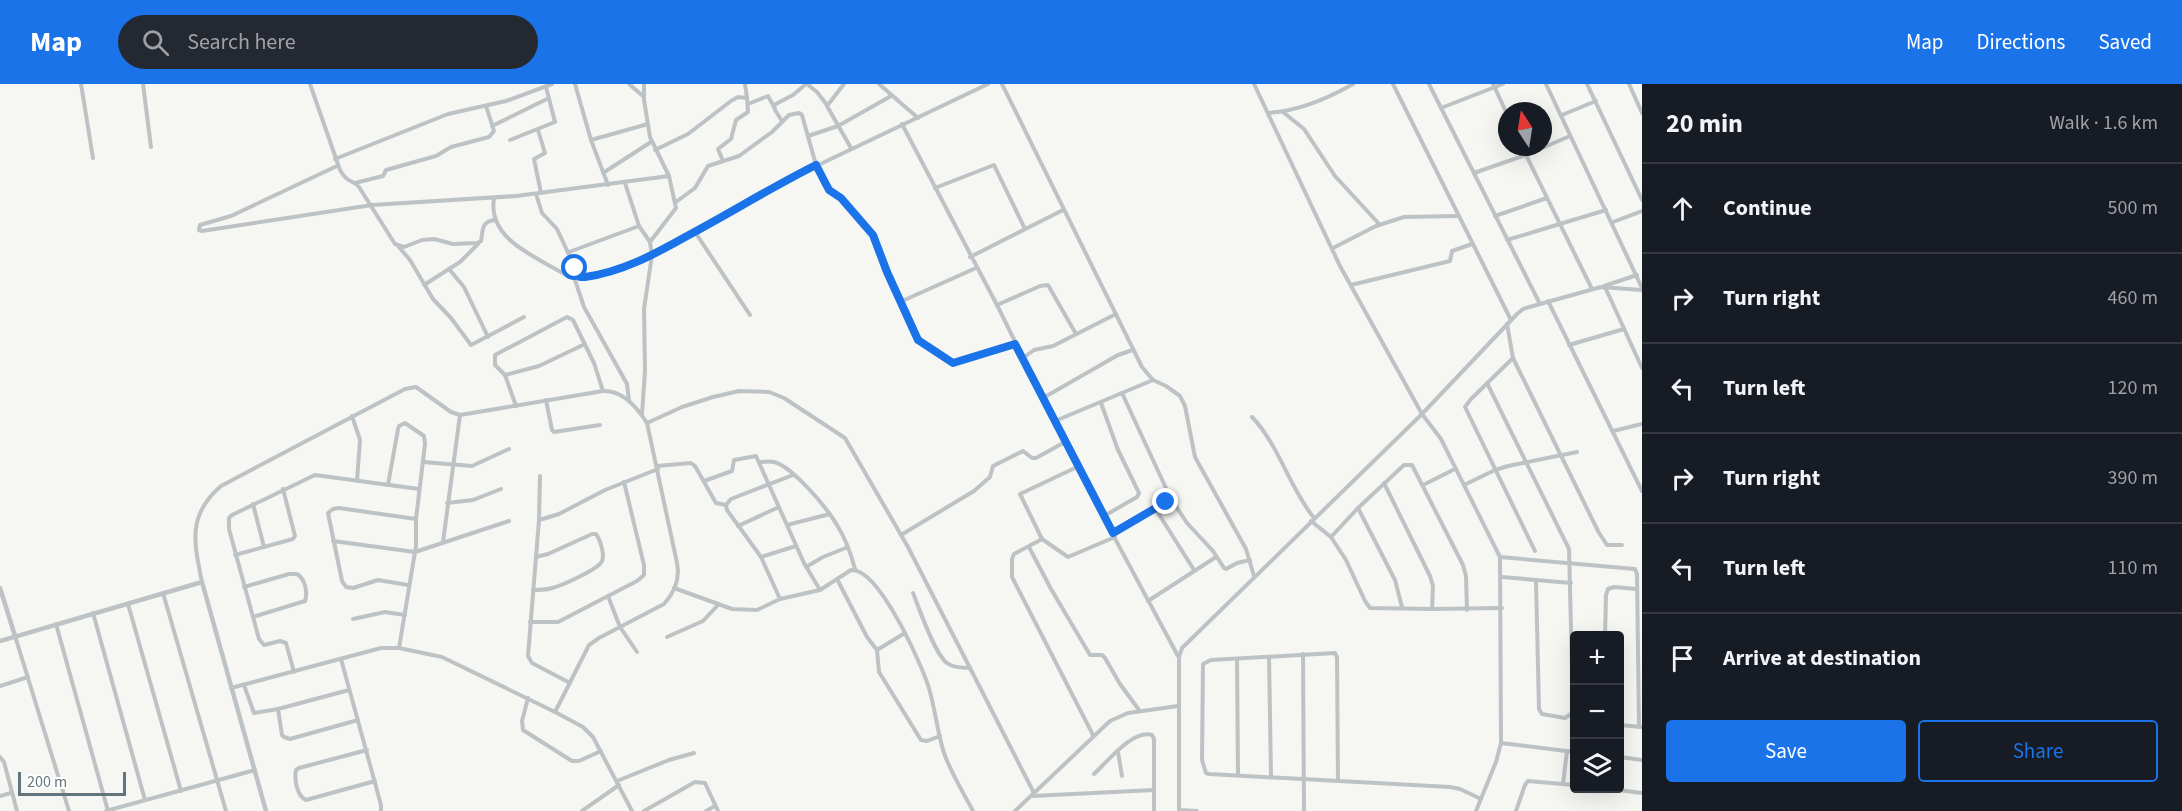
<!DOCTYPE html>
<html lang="en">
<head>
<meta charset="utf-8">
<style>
	body { margin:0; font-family:"Source Sans 3",sans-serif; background:#242831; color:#f1f3f6 }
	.controls { position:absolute; right:18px; bottom:18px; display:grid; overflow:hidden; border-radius:6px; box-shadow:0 6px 24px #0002 }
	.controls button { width:54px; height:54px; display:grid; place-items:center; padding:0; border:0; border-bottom:2px solid #363941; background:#171b24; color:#f1f3f6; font:30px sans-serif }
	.compass { position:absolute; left:1498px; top:18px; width:54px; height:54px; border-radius:50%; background:#171b24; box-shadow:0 6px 24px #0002; rotate:348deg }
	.scale { position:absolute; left:18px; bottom:15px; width:108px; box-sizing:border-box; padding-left:6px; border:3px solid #63757c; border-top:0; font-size:16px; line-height:21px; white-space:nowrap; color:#63757c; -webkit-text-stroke:4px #fff; paint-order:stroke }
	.stop { position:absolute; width:18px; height:18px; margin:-14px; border:4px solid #1a73e8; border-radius:50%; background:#fff }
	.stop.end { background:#1a73e8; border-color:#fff; box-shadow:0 2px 6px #0008 }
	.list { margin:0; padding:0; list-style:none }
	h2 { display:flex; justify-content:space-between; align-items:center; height:78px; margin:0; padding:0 24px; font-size:26px }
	h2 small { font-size:20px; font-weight:400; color:#9ea1a6 }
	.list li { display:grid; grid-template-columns:39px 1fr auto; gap:18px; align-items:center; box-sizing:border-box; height:90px; padding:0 24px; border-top:2px solid #363941 }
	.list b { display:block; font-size:22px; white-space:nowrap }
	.list em { font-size:20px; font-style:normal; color:#9ea1a6 }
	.actions { display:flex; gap:12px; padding:18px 24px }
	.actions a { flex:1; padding:14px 0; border:2px solid #1a73e8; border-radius:6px; text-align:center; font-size:21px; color:#1a73e8 }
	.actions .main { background:#1a73e8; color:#fff }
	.icon { flex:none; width:33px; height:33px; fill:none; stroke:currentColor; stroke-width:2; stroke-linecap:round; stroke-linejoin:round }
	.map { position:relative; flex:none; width:1642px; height:727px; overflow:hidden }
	header { display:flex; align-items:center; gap:36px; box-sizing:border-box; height:84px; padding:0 30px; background:#1a73e8; color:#fff }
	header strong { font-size:28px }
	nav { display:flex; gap:33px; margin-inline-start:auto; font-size:21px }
	.search { width:420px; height:54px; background:#242831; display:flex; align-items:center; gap:15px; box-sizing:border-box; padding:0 21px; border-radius:33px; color:#9ea1a6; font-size:22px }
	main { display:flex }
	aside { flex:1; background:#171b24 }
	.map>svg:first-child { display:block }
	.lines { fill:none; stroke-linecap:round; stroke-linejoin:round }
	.minor { stroke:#bdc3c5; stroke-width:4 }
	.tertiary { stroke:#bdc3c5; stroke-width:4.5 }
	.route { stroke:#1a73e8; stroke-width:8 }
</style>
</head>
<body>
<header>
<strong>Map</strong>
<div class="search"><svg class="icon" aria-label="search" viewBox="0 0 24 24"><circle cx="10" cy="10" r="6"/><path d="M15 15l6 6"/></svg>Search here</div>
<nav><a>Map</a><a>Directions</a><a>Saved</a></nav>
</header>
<main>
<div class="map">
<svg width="1642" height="727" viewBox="0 0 1642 727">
	<rect width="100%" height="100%" fill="#f6f6f3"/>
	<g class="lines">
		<g class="minor">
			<polyline points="81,0 93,74"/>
			<polyline points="143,0 151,63"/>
			<path d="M310 0 340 86C348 100 352 95 359 103L395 160 404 163 422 156 434 155 453 160 477 159 481 157C483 147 481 138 494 136"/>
			<polyline points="575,0 591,56 608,101"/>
			<polyline points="629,0 643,12"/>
			<polyline points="745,0 747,14"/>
			<polyline points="807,0 817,8 827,21"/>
			<polyline points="844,0 827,22 851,64"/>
			<polyline points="879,0 918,34"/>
			<polyline points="1002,0 1142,283 1153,296 1166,302 1180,312 1185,322 1195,373 1246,465 1254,492"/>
			<polyline points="1254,0 1340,182 1422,330 1441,355 1500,473 1501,659 1496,678 1476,727"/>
			<polyline points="1393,0 1511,236"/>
			<polyline points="1429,0 1540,220 1601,203 1642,206"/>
			<polyline points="1493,0 1507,30"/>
			<polyline points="1546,0 1642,204"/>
			<polyline points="1587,0 1642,116"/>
			<polyline points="1629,0 1642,29"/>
			<polyline points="748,20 768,12 774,23"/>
			<polyline points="1441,24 1503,0"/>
			<polyline points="1283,28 1304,45 1335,92 1380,141"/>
			<path d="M1268 29C1298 27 1327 15 1353 0"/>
			<polyline points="1562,31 1596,17"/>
			<polyline points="782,37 775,26 774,21 793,11 806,0"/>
			<polyline points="902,40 997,221 1083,395 1178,572"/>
			<polyline points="492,42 549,14"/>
			<polyline points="538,46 545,69 534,75 541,109"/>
			<polyline points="808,52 838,42 891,12"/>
			<polyline points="510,56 555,38 546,3"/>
			<polyline points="591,56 648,40"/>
			<polyline points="1522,63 1592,205"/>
			<polyline points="655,66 688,50 731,17 738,13 747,14 748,28 736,36 731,55 718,65 723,77"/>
			<polyline points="335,75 448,30 506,17 552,0"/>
			<polyline points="337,82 231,132 200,141 199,146 202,147 372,121 516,112 669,92"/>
			<polyline points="603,89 651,58"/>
			<polyline points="1474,89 1526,71 1570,52"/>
			<polyline points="355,99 383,92 386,86 436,72 451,63 489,53 494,47 486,22"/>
			<polyline points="625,99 639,142 650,158"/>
			<polyline points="935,104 994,81 1025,145"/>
			<polyline points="536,110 542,129 557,145 577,188 580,193 621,184 652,171 812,84 988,0"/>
			<path d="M494 114C487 156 537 173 566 191L574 193"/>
			<polyline points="676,118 695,104 708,82 739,72 772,48 789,31 799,29 802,31 816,81 825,102 841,115 873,151 887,188 918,256 953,279 1015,260"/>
			<polyline points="1495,132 1547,114"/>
			<polyline points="1613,138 1642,127"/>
			<polyline points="695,148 750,231"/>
			<polyline points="1507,156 1606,126"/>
			<polyline points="399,163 410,176 433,215 451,234 471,261 524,233"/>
			<polyline points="1333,164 1376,142 1404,133 1458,132"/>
			<polyline points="569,168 639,142"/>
			<polyline points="970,173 1063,126"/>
			<polyline points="449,185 464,203 488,253"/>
			<polyline points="574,193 584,223 627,300 629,317"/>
			<polyline points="424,201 460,178 478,160"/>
			<polyline points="1351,201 1450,177 1452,167 1472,160"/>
			<polyline points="1604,202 1637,191"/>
			<polyline points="1605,203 1642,284"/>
			<polyline points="1548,217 1642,407"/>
			<polyline points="900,218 976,184"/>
			<polyline points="997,221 1040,202 1048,201 1076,250"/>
			<polyline points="1507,240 1513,274 1599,449 1607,461 1622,461"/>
			<polyline points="1569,261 1624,245"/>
			<polyline points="1023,274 1034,266 1053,262 1116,230"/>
			<polyline points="1513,274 1471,315 1465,323 1535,467"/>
			<polyline points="505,291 539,282 585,260"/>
			<polyline points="1487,299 1569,465 1573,624 1571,630 1565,634 1542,630 1539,625 1536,497"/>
			<polyline points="1043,314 1118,271 1133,266"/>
			<polyline points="546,316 552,346 554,348 600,341"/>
			<polyline points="1101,319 1118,366 1139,409 1137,413 1104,432"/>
			<polyline points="516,322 505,291 495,281 495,271 567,233 573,236 594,279 603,307"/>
			<polyline points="642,330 645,287 644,225 652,171 650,158 676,124 669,92 650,53 644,16 644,0"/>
			<polyline points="352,332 360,356 357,397"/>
			<path d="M1252 333C1279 361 1289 403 1314 434"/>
			<polyline points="1055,337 1153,296"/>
			<polyline points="647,339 682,323 713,313 739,307 769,308 784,314 845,354 908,463 1034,709"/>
			<polyline points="1613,347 1642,340"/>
			<polyline points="423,378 472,382 509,365"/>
			<path d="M760 378C765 378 769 377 774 378 793 383 827 424 837 441 846 455 851 470 855 485"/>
			<polyline points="657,382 691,379 695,382 716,419 726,421"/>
			<polyline points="540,392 539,436 528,572 532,579 570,599"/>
			<polyline points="704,397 732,387 734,376 756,372 804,479 820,506"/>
			<polyline points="1384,399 1430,492 1433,502 1432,525 1502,524"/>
			<polyline points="388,401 398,345 399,342 405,339 424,352 425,360 416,435 416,462 399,564"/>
			<polyline points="1423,401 1455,385"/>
			<polyline points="1464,401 1495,386 1508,382 1577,368"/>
			<polyline points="1171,415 1187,439 1213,467 1224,484 1226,485 1237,479 1250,476"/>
			<polyline points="447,419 473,416 501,405"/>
			<polyline points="253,420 264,463"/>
			<polyline points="1155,424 1194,486"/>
			<polyline points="1358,424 1395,496 1402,523"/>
			<polyline points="539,436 559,430 605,406 658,385"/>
			<polyline points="1311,437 1331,453 1358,424 1404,381 1412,381 1463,481 1466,492 1467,526"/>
			<polyline points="787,441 830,430"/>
			<polyline points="738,442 779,423"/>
			<polyline points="1113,449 1171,415 1122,309"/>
			<polyline points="901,451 974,407 990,393 993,382 1023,367 1032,374 1036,374 1065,358"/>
			<polyline points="1331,453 1346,476 1365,517 1370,524 1432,525"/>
			<polyline points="1042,455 1020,410 1077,383"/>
			<polyline points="333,457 415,468 509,437"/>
			<polyline points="443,458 460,331"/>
			<polyline points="1029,463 1051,505 1090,571 1102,571 1105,574 1120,600 1139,626"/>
			<polyline points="235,471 293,455 295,452 283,405"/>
			<polyline points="761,473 796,462"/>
			<polyline points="1500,473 1635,485 1637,490 1639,643"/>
			<polyline points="806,483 823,473 848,463"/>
			<polyline points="1502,493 1571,499"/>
			<polyline points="837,495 867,553 877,566"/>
			<path d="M202 498C194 459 187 431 221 402L405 305 416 303 451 328 460 331 603 307C622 306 637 323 647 339L677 479C680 494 675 508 664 520L599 554 589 561 555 628"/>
			<polyline points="408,501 378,496 353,504 346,503 342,497 328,429 333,425 339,424 416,435"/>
			<path d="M244 503 289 490H297C305 495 308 508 305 517L253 533"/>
			<path d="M674 504 732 525 757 526 780 515 820 506 851 486C879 484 920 578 928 601 935 623 937 647 944 669 951 689 963 708 973 727"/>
			<path d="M533 506C540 506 546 506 552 504 561 502 599 485 602 477 605 471 600 455 596 450H592L548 470 536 473"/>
			<polyline points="163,509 226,727"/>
			<path d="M913 509C919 524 935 571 947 579 953 584 963 584 970 584"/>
			<polyline points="608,512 620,543 637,568"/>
			<polyline points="780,515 761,473 727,426 726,421 731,415 793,391"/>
			<polyline points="1148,517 1216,473"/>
			<polyline points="128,520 181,707"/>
			<polyline points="93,529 145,716"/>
			<polyline points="353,535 385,528 405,531"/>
			<polyline points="530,538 558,538 637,497 644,491 644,481 624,398"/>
			<polyline points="56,540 108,727"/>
			<polyline points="905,549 877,566 879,588 921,656 927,657 940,652"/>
			<polyline points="15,552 69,727"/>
			<polyline points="1605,552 1606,511 1608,505 1614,503 1637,505"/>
			<polyline points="667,553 703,537 718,521"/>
			<polyline points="1303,570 1304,727"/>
			<polyline points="1269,573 1271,692"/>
			<polyline points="341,575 381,721 381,727"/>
			<polyline points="1237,575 1238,690"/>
			<polyline points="294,588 286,559 280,557 264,561 259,555 229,445 229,434 232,431 315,391 419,405"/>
			<polyline points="244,601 254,629 278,625"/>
			<polyline points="0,602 28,593"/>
			<polyline points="231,604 381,564 399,564 442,573 555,628 583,643 593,653 632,727"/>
			<polyline points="349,606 278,625 282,651 284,653 290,655 358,636"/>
			<polyline points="528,614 522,637 523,646 572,677 579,677 601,667"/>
			<polyline points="1620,641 1642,643"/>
			<polyline points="1093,651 1012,493 1012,475 1014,470 1042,455 1068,473 1115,453"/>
			<polyline points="1501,659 1574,668"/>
			<path d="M367 666 299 684 296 686C294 695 297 712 306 716L375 697"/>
			<polyline points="1118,668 1122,692"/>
			<polyline points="0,673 4,678 17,727"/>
			<polyline points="1620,673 1642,676"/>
			<path d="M1094 690C1108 677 1133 645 1152 651L1154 655V727"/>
			<polyline points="1338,696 1337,573 1335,569 1211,576 1203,580 1202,676 1206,689 1209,690 1450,703 1460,705 1481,715"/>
			<polyline points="617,697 669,676 694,669"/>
			<polyline points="1563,700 1567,667"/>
			<polyline points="1603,704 1642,709"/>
			<polyline points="0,712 11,709"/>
			<polyline points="1032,712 1154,706"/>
			<polyline points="1179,726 1197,727"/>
			<polyline points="106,727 255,686"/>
			<polyline points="582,727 619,701"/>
			<polyline points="644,727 695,698 705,699 718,727"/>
			<polyline points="706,727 715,722"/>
			<polyline points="1015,727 1110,637 1128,629 1178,622"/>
			<polyline points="1179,727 1179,573 1182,564 1422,330 1517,230 1523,225 1540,220"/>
			<polyline points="1516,727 1525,701 1528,697 1574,701"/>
		</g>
		<g class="tertiary">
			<polyline points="0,504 15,552"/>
			<polyline points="0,557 202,498 266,727"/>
		</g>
	</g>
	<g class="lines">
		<path class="route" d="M575 184 580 193H585C622 188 655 170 687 152 730 129 772 103 816 81L829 106 841 114 873 151 887 188 918 256 953 279 1015 260 1113 449 1166 418"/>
	</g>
</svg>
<div class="controls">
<button>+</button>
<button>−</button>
<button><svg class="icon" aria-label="layers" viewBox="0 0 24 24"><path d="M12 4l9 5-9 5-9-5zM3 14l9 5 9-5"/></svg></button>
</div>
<svg class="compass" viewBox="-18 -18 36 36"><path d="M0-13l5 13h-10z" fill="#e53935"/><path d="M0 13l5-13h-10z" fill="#9ea1a6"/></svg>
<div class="scale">200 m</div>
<div class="stop" style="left:575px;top:184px"></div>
<div class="stop end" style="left:1166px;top:418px"></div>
</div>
<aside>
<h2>20 min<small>Walk · 1.6 km</small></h2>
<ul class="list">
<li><svg class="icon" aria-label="ahead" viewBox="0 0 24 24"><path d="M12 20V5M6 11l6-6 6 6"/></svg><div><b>Continue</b></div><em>500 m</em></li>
<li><svg class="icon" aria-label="right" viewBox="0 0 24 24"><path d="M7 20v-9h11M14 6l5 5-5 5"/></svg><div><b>Turn right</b></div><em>460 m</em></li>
<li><svg class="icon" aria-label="left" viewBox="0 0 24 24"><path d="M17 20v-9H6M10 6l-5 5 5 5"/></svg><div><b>Turn left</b></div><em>120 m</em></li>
<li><svg class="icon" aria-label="right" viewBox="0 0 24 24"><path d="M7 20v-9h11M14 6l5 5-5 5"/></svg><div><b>Turn right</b></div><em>390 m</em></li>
<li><svg class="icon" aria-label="left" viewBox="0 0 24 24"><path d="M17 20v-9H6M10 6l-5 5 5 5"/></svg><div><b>Turn left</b></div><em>110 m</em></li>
<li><svg class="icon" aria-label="arrive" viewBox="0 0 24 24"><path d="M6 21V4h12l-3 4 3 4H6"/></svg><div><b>Arrive at destination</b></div></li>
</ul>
<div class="actions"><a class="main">Save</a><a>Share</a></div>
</aside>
</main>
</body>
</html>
